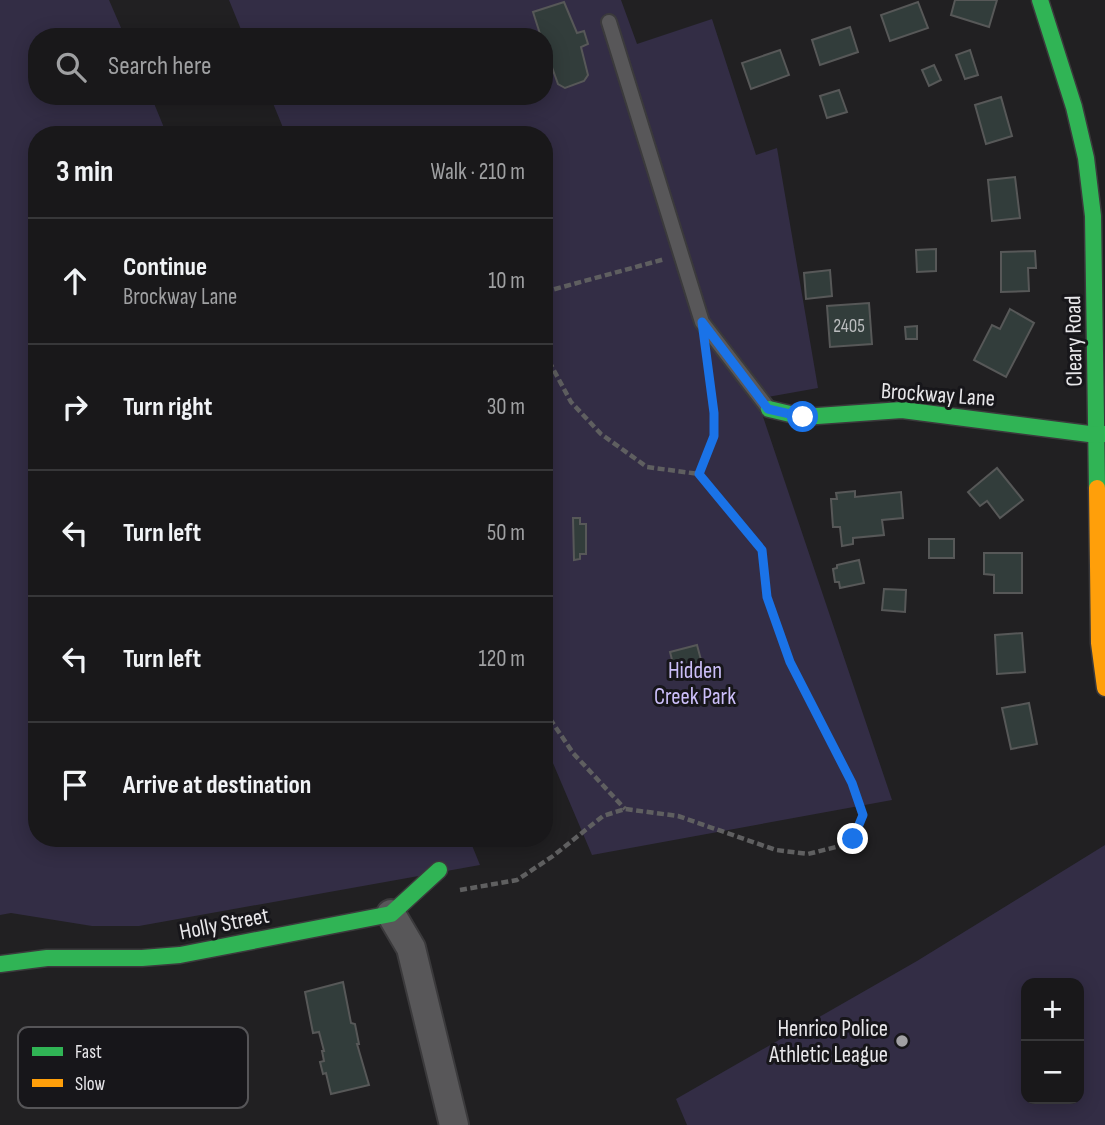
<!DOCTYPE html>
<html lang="en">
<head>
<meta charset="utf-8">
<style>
	body { margin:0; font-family:"Sofia Sans Condensed",sans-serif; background:#222123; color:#f1f3f6 }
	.controls { position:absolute; right:21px; bottom:21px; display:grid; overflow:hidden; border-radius:14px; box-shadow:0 4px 18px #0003 }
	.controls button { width:63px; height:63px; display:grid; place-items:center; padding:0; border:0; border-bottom:2px solid #373739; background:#19181a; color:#f1f3f6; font:35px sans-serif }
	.stop { position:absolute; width:21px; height:21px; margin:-16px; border:5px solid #1a73e8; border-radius:50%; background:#fff }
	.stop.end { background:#1a73e8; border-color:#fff; box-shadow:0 2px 7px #0008 }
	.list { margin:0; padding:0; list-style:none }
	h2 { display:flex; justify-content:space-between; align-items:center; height:91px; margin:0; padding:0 28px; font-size:30px }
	h2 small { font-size:23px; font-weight:400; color:#9fa0a2 }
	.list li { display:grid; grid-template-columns:46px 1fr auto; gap:21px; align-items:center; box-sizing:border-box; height:126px; padding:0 28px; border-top:2px solid #373739 }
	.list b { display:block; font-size:26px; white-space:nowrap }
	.list p { margin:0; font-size:23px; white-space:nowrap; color:#9fa0a2 }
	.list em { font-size:23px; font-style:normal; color:#9fa0a2 }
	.icon { flex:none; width:38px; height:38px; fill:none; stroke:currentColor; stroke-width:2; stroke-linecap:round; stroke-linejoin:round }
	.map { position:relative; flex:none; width:1105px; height:1125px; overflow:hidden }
	.search { position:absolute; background:#19181a; box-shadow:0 4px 18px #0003; left:28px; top:28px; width:525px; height:77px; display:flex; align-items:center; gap:18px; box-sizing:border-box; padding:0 24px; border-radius:28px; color:#9fa0a2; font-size:26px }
	.panel { position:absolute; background:#19181a; box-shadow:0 4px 18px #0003; left:28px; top:126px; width:525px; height:721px; border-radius:28px }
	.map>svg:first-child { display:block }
	.green { fill:#332d45; fill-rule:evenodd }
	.building { fill:#323d3b; stroke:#575858; stroke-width:2 }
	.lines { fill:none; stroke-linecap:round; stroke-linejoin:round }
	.lane-casing { stroke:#3b3a3c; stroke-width:18 }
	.street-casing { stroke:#3b3a3c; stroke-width:32 }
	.fast-casing { stroke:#3b3a3c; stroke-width:19 }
	.slow-casing { stroke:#3b3a3c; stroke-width:19 }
	.path { stroke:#5f5f60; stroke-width:4.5; stroke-dasharray:7 3.5; stroke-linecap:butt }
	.lane { stroke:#585759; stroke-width:14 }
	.street { stroke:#585759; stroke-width:28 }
	.fast { stroke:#30b455; stroke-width:16 }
	.slow { stroke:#ff9f0a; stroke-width:16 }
	.route { stroke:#1a73e8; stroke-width:9 }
	.poi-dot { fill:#a2a1a4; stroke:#17161a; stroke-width:2.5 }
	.labels { text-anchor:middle; stroke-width:6; stroke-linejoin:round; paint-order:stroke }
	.number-label { font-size:19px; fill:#babcbe }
	.street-label { font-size:23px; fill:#e8e7ea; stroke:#17161a }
	.park-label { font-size:23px; fill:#ccbff9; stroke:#17161a }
	.poi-label { font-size:23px; fill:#e8e7ea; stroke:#17161a; text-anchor:end }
	.key { fill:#17161a; stroke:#565558; stroke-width:2 }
	.key-label { font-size:19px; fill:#e8e7ea }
</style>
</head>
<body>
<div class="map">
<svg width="1105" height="1125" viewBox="0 0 1105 1125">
	<rect width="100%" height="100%" fill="#212022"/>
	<g class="green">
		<polygon points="0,0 109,0 125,37 37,37 37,96 151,96 167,135 37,135 37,838 469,838 480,865 139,926 92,926 11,913 0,915"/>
		<polygon points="229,0 621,0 637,44 712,19 756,155 777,148 818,388 757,399 892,800 592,855 544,742 544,135 286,135 270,96 544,96 544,37 244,37"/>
		<path d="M1105 845V1125H687L676 1099 917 961ZM1026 983H1079V1099H1026Z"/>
	</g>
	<g class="building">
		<polygon points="955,0 997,0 989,27 951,15"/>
		<polygon points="564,2 577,33 584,31 588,44 581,47 588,75 584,81 565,88 558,84 544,45 544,37 541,37 533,12"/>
		<polygon points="918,2 928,28 890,41 881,15"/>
		<polygon points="850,27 858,52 820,65 812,40"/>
		<polygon points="780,50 789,75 751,89 742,63"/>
		<polygon points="970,50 978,75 965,79 956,55"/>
		<polygon points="934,65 941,80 929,86 922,70"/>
		<polygon points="839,90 847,112 827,118 820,96"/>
		<polygon points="1001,97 1012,136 986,144 975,105"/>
		<polygon points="1015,177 1020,218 992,221 988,180"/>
		<polygon points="936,249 936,271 917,272 916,250"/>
		<polygon points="1035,251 1036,268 1028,268 1029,291 1001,292 1001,252"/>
		<polygon points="830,270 832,296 806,299 804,273"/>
		<polygon points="869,303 872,344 830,347 827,306"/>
		<polygon points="1010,309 1034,323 1006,377 974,360 992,325 1000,329"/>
		<polygon points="917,326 917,339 906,339 905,327"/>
		<polygon points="997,468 1023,500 1000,518 987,501 980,506 968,492"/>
		<polygon points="855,491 855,497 901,492 903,518 882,520 884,535 853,538 853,544 842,546 840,527 833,527 831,499 837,499 836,493"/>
		<polygon points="573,518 580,518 580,524 586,524 586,554 580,554 580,559 574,560"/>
		<rect x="929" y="539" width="25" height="19"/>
		<polygon points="984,553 1022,553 1022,593 994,593 994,575 984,574"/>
		<polygon points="859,560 864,583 840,588 839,582 835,582 833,569 837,568 837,565"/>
		<polygon points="884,589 906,590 905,612 882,610"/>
		<polygon points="1022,633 1025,672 997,674 995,635"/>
		<polygon points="697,645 704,671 677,679 670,652"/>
		<polygon points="1029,703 1037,744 1011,749 1002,708"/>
		<polygon points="343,982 351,1023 355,1024 359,1044 357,1044 369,1085 331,1094 326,1073 323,1074 320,1062 324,1061 322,1051 324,1051 319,1032 313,1033 305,992"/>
	</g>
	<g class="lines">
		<defs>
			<polyline id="lane" points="609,22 702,322 768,408"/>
			<polyline id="street" points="391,914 411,948 454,1125"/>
			<g id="fast">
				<polyline points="1040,0 1074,107 1086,158 1093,216 1097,488"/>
				<polyline points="769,409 803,417 902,410 1097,435 1105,434"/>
				<polyline points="0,964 47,958 142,958 180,955 391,914 439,870"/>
			</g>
			<polyline id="slow" points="1097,488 1099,643 1105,688"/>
		</defs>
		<use href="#lane" class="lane-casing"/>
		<use href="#street" class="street-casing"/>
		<use href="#fast" class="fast-casing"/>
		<use href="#slow" class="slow-casing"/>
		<g class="path">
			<polyline points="544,292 665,259"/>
			<polyline points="544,352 571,402 601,434 647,467 699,474"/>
			<polyline points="544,710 573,753 625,809"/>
			<polyline points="460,890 517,880 553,856 603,816 625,809 678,816 776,850 808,854 840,846 853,839 863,815 852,783 790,662 767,597 763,550 699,474 714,436 714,413 707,359"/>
		</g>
		<use href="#lane" class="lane"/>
		<use href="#street" class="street"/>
		<use href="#fast" class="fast"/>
		<use href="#slow" class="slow"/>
	</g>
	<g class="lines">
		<polyline class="route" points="803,417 768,409 702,322 714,413 714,436 699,474 762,550 767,597 790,662 852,783 863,815 853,839"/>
	</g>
	<circle class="poi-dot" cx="902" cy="1041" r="7"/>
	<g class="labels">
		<g class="number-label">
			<text x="849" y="332">2405</text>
		</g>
		<g class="street-label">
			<text transform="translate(1073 341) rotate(-91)" y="8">Cleary Road</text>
			<text transform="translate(938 394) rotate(4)" y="8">Brockway Lane</text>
			<text transform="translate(224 923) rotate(-11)" y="8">Holly Street</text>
		</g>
		<g class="park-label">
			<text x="695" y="678">Hidden<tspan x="695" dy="26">Creek Park</tspan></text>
		</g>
		<g class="poi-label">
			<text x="888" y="1036">Henrico Police<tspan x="888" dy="26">Athletic League</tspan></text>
		</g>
	</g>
	<rect x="18" y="1027" width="230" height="81" rx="10" class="key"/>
	<rect x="32" y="1047" width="31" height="9" fill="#30b455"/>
	<rect x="32" y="1079" width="31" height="8" fill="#ff9f0a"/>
	<g class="key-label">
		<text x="75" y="1058">Fast</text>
		<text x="75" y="1090">Slow</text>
	</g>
</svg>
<div class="controls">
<button>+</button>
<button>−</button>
</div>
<div class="stop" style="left:803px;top:417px"></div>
<div class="stop end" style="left:853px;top:839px"></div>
<div class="search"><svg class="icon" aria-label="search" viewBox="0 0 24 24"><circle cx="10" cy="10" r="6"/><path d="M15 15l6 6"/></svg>Search here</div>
<section class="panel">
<h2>3 min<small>Walk · 210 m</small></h2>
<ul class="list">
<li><svg class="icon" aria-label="ahead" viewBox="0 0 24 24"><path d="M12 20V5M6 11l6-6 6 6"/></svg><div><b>Continue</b><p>Brockway Lane</p></div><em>10 m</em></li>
<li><svg class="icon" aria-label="right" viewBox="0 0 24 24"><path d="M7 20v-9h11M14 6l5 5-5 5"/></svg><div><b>Turn right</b></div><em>30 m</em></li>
<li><svg class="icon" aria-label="left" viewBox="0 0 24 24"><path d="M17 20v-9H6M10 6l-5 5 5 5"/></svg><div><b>Turn left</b></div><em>50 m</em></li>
<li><svg class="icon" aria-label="left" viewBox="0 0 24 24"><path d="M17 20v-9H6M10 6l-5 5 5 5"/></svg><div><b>Turn left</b></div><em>120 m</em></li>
<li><svg class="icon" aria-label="arrive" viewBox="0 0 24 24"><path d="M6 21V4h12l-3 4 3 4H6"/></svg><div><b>Arrive at destination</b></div></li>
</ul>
</section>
</div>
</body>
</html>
